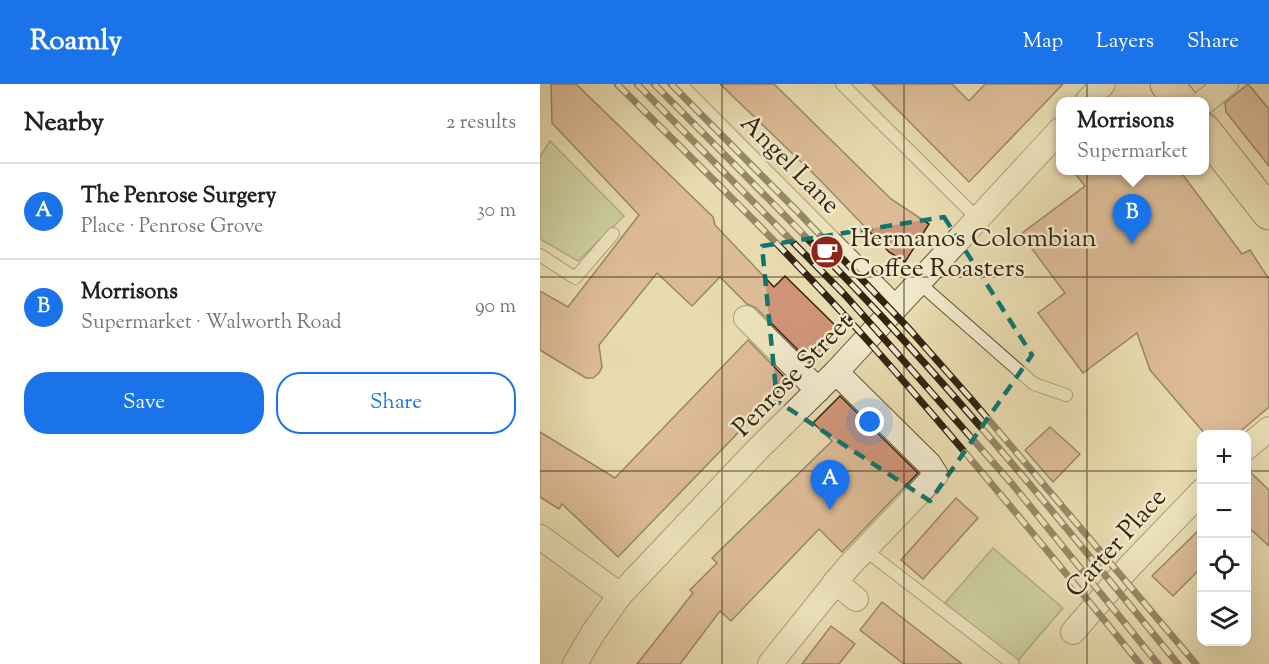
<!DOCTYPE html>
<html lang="en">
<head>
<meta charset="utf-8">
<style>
	body { margin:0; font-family:"Sorts Mill Goudy",serif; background:#f2f2f2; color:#222 }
	.controls { position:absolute; right:18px; bottom:18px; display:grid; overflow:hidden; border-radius:12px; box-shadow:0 6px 24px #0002 }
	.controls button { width:54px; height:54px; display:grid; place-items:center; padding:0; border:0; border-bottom:2px solid #e0e0e0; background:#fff; color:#222; font:30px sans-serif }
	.you { position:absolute; left:330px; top:338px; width:21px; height:21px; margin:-15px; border:4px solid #fff; border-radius:50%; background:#1a73e8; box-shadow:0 0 0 9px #1a73e833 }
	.badge { display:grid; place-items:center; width:39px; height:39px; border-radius:50%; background:#1a73e8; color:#fff; font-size:20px; font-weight:700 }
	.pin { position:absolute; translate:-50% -50px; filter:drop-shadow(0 2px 3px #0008) }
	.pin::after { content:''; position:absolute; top:32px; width:21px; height:18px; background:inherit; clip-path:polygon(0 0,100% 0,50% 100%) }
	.popup { position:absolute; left:516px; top:13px; width:153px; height:78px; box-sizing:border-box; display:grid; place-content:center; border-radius:12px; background:#fff; filter:drop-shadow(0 2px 4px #0005); font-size:20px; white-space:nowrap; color:#767676 }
	.popup b { font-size:22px; color:#222 }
	.popup::after { content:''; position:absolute; left:50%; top:100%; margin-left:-12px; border:12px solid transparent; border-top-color:#fff }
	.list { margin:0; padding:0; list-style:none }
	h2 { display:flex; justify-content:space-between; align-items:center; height:78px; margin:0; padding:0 24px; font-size:26px }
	h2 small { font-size:20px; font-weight:400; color:#767676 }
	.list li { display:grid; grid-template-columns:39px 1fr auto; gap:18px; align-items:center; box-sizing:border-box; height:96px; padding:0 24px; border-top:2px solid #e0e0e0 }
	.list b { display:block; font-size:22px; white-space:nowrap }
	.list p { margin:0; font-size:20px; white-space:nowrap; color:#767676 }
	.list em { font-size:20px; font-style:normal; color:#767676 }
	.actions { display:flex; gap:12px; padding:18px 24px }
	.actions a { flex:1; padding:14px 0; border:2px solid #1a73e8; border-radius:24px; text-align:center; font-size:21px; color:#1a73e8 }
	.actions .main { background:#1a73e8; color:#fff }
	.icon { flex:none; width:33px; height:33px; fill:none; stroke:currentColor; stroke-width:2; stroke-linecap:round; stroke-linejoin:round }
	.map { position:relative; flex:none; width:729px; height:580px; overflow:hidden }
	header { display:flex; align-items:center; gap:36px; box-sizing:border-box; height:84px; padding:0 30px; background:#1a73e8; color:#fff }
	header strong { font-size:28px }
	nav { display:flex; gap:33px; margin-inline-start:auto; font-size:21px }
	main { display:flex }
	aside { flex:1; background:#fff }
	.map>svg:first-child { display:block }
	.green { fill:#afc190; stroke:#717350; stroke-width:1.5 }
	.building { fill:#cf9478; stroke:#332511; stroke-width:1.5 }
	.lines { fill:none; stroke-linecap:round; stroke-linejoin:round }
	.service-casing { stroke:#605238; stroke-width:14 }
	.minor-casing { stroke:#605238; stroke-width:26 }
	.primary-casing { stroke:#332511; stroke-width:35 }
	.service { stroke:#f0e8cb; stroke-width:12 }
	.minor { stroke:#f0e8cb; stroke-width:24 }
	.primary { stroke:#e8dbaf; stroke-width:33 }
	.rail-casing { stroke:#332511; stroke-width:7 }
	.rail { stroke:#f0e8cb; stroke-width:4.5; stroke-dasharray:14; stroke-linecap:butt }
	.marked { fill:none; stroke:#0f766e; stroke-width:4.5; stroke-dasharray:12 8; stroke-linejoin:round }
	.grid { fill:none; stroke:#332511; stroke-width:1.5; stroke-opacity:0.55 }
	.labels { text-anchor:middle; stroke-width:5; stroke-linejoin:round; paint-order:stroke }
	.street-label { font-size:26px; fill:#332511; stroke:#f0e8cb }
	.poi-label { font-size:26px; fill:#332511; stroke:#f0e8cb; text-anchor:start }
</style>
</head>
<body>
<header>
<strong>Roamly</strong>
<nav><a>Map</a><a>Layers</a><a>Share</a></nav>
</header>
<main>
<aside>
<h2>Nearby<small>2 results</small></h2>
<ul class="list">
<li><span class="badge">A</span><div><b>The Penrose Surgery</b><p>Place · Penrose Grove</p></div><em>30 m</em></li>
<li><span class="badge">B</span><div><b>Morrisons</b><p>Supermarket · Walworth Road</p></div><em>90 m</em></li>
</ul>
<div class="actions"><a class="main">Save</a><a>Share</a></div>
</aside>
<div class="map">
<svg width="729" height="580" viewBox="0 0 729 580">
	<rect width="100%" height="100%" fill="#e8dbaf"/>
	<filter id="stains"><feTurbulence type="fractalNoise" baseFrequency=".00333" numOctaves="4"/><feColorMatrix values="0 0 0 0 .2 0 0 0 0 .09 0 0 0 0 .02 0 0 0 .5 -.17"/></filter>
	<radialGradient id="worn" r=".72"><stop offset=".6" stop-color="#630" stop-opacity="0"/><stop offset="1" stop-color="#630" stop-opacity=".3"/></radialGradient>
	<g class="green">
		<polygon points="10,57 84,132 38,177 0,155 0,73"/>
		<polygon points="453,464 523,524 476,579 405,519"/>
	</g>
	<g class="building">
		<polygon points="11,0 36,0 173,133 175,141 234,203 245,192 303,249 272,280 216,224 207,220 180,193 152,222 117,189 59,261 62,283 59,289 53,294 46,294 0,266 0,207 28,223 99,131 12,39"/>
		<polygon points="180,0 234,0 351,115 389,140 365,178 349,168 279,95"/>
		<polygon points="332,0 412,0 429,17 445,0 523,0 429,98"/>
		<polygon points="708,0 729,25 729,82 686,28 685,19"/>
		<polygon points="533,87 640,87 702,170 710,166 729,195 729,323 696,351 666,351 610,286 597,249 543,289 498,229 525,209 481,150 545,102"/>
		<polygon points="208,256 248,297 78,473 22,420 19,425 0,413 0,348 75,394"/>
		<polygon points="300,312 378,389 302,468 279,445 191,537 180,527 140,580 97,580 153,509 150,506 177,479 172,474 292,357 273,339"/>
		<polygon points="510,343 540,370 513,398 485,366"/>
		<polygon points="706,384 729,406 729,462 706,441"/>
		<polygon points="416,414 438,434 383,495 361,476"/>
		<polygon points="662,443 662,483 633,512 612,492"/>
		<polygon points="342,518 422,580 364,580 320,546"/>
		<polygon points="291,542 315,560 299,580 262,580"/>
	</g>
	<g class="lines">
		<defs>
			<g id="service">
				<polyline points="302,0 437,134"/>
				<polyline points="0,171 35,194 73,150"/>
				<polyline points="378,198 494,300 526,311"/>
				<polyline points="324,465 473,580"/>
			</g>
			<g id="minor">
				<polyline points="132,0 355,224"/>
				<polyline points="547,18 563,0"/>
				<polyline points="664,18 686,0"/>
				<polyline points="206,234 278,306"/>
				<polyline points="706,364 729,345"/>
				<polyline points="0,453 80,511"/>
				<polyline points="295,498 316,515"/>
				<polyline points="533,548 589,483 662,407"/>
				<polyline points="35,580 53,549 80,511 218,365 296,288 520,46"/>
				<polyline points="230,580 308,483 396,391 389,380 296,288"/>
			</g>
			<g id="primary">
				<polyline points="627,0 641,18"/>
				<polyline points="664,46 729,129"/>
			</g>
		</defs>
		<use href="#service" class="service-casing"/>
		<use href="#minor" class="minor-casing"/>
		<use href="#primary" class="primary-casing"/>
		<use href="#service" class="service"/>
		<use href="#minor" class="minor"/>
		<use href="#primary" class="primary"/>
		<defs>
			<g id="rail">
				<path d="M77 0C162 84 248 168 328 257 422 362 511 471 600 580"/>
				<polyline points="97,0 305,211 355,267 473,401 618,580"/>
				<path d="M114 0C192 78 271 156 346 237 448 347 543 464 638 580"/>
				<polyline points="131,0 260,130 371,247 432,316 656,580"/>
			</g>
		</defs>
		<use href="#rail" class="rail-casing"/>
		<use href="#rail" class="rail"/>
	</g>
	<path d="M0 0H729V580H0ZM404 133 492 271 390 417 237 317 222 162Z" fill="#e8dbaf" fill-opacity=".55" fill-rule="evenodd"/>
	<path class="marked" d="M404 133 492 271 390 417 237 317 222 162Z"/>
	<path class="grid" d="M182 0V580M364 0V580M547 0V580M0 193H729M0 387H662M706 387H729"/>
	<defs>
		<symbol id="cafe-disc" viewBox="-11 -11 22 22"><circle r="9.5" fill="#8f2418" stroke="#f0e8cb"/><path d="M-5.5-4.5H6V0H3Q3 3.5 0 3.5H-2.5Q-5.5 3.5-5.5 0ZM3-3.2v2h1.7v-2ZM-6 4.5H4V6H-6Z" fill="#fff"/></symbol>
	</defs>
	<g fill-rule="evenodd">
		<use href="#cafe-disc" x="268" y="149" width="38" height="38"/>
	</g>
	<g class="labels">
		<g class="street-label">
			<text transform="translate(251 79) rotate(45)" y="9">Angel Lane</text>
			<text transform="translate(252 290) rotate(-46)" y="9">Penrose Street</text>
			<text transform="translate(575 458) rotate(-48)" y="9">Carter Place</text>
		</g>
		<g class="poi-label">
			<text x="310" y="162">Hermanos Colombian<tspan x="310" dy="30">Coffee Roasters</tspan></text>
		</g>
	</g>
	<rect width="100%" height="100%" filter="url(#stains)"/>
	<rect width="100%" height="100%" fill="url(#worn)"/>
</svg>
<div class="controls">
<button>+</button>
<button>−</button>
<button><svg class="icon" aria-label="locate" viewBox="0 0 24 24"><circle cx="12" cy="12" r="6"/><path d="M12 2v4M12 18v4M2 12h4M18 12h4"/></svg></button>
<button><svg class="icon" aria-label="layers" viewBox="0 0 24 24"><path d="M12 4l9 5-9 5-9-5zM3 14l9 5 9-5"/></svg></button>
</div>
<div class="you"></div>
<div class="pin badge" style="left:290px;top:426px">A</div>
<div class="pin badge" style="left:592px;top:160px">B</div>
<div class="popup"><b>Morrisons</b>Supermarket</div>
</div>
</main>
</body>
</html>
